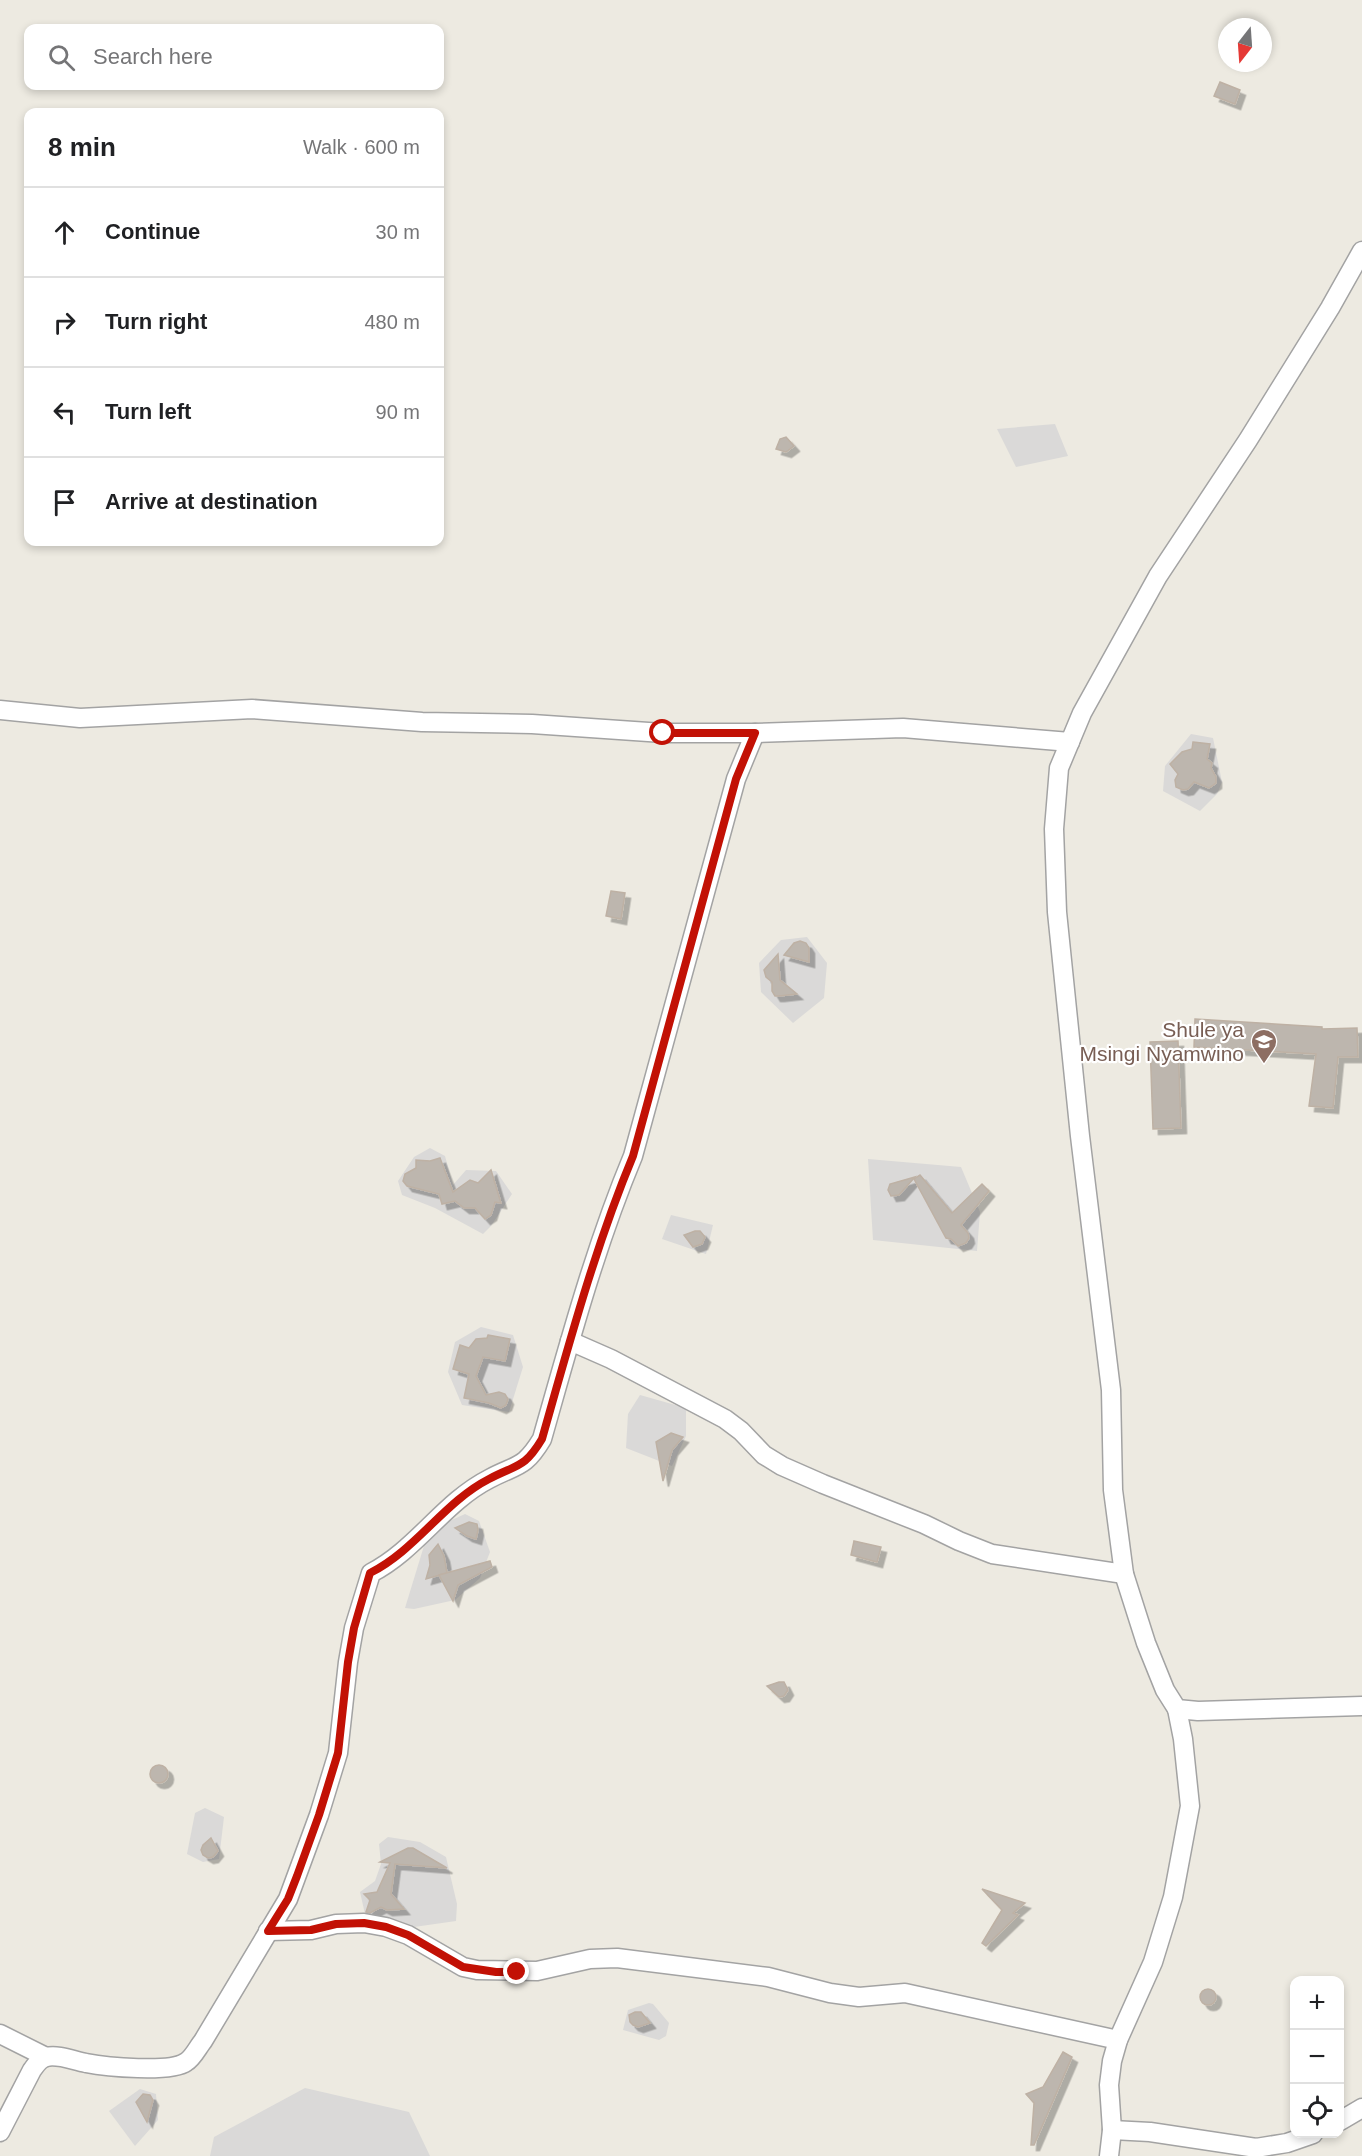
<!DOCTYPE html>
<html lang="en">
<head>
<meta charset="utf-8">
<style>
	body { margin:0; font-family:Arial,sans-serif; background:#f6f6f6; color:#202124 }
	.controls { position:absolute; right:18px; bottom:18px; display:grid; overflow:hidden; border-radius:12px; box-shadow:0 3px 9px #0003 }
	.controls button { width:54px; height:54px; display:grid; place-items:center; padding:0; border:0; border-bottom:2px solid #e0e0e0; background:#fff; color:#202124; font:30px sans-serif }
	.compass { position:absolute; left:1218px; top:18px; width:54px; height:54px; border-radius:50%; background:#fff; box-shadow:0 3px 9px #0003; rotate:197deg }
	.stop { position:absolute; width:18px; height:18px; margin:-14px; border:4px solid #c21105; border-radius:50%; background:#fff }
	.stop.end { background:#c21105; border-color:#fff; box-shadow:0 2px 6px #0008 }
	.list { margin:0; padding:0; list-style:none }
	h2 { display:flex; justify-content:space-between; align-items:center; height:78px; margin:0; padding:0 24px; font-size:26px }
	h2 small { font-size:20px; font-weight:400; color:#757577 }
	.list li { display:grid; grid-template-columns:39px 1fr auto; gap:18px; align-items:center; box-sizing:border-box; height:90px; padding:0 24px; border-top:2px solid #e0e0e0 }
	.list b { display:block; font-size:22px; white-space:nowrap }
	.list em { font-size:20px; font-style:normal; color:#757577 }
	.icon { flex:none; width:33px; height:33px; fill:none; stroke:currentColor; stroke-width:2; stroke-linecap:round; stroke-linejoin:round }
	.map { position:relative; flex:none; width:1362px; height:2156px; overflow:hidden }
	.search { position:absolute; background:#fff; box-shadow:0 3px 9px #0003; left:24px; top:24px; width:420px; height:66px; display:flex; align-items:center; gap:15px; box-sizing:border-box; padding:0 21px; border-radius:12px; color:#757577; font-size:22px }
	.panel { position:absolute; background:#fff; box-shadow:0 3px 9px #0003; left:24px; top:108px; width:420px; height:438px; border-radius:12px }
	.map>svg:first-child { display:block }
	.residential { fill:#dad9d8 }
	.building { fill:#bdb6ae; stroke:#beb1a4; stroke-width:1.5; filter:url(#shadow) }
	.lines { fill:none; stroke-linecap:round; stroke-linejoin:round }
	.minor-casing { stroke:#a3a3a3; stroke-width:21 }
	.minor { stroke:#fff; stroke-width:18 }
	.route { stroke:#c21105; stroke-width:8 }
	.labels { text-anchor:middle; stroke-width:4.5; stroke-linejoin:round; paint-order:stroke }
	.education-label { font-size:21px; fill:#785e54; stroke:#fff; text-anchor:end }
</style>
</head>
<body>
<div class="map">
<svg width="1362" height="2156" viewBox="0 0 1362 2156">
	<defs>
		<filter id="shadow"><feDropShadow dx="5.5" dy="5.5" stdDeviation="0" flood-color="#0004"/></filter>
	</defs>
	<rect width="100%" height="100%" fill="#edeae1"/>
	<g class="residential">
		<polygon points="1055,424 1068,456 1016,467 997,429"/>
		<polygon points="1191,734 1213,738 1222,782 1217,794 1200,811 1163,791 1165,766"/>
		<polygon points="807,937 827,963 824,998 793,1023 761,992 759,963 781,940"/>
		<polygon points="430,1148 445,1156 453,1185 466,1170 496,1171 512,1194 491,1226 483,1234 435,1208 402,1195 398,1181 414,1157"/>
		<polygon points="868,1159 961,1167 980,1212 977,1251 873,1240"/>
		<polygon points="671,1215 713,1225 706,1254 662,1239"/>
		<polygon points="481,1327 513,1335 523,1367 509,1412 462,1405 448,1372 455,1342"/>
		<polygon points="640,1395 686,1408 686,1436 672,1466 626,1448 628,1414"/>
		<polygon points="465,1514 479,1521 490,1552 480,1578 455,1600 414,1609 405,1608 427,1536 434,1528"/>
		<polygon points="205,1808 224,1817 219,1859 203,1862 187,1854 195,1813"/>
		<polygon points="388,1837 420,1842 446,1857 457,1904 456,1921 407,1928 365,1914 360,1892 375,1881 381,1864 379,1844"/>
		<polygon points="649,2003 653,2004 669,2023 666,2036 659,2040 623,2030 628,2010"/>
		<polygon points="305,2088 409,2112 430,2156 210,2156 214,2137"/>
		<polygon points="140,2089 156,2094 158,2120 135,2146 109,2111"/>
	</g>
	<g class="building">
		<polygon points="1220,82 1240,90 1235,104 1214,96"/>
		<polygon points="786,437 794,446 786,452 776,449 780,439"/>
		<polygon points="1193,742 1210,744 1207,759 1212,763 1211,768 1216,777 1216,783 1209,788 1194,782 1188,789 1183,790 1176,787 1175,780 1178,774 1170,764 1182,752 1192,749"/>
		<polygon points="611,891 625,893 621,919 606,916"/>
		<polygon points="800,941 806,943 809,948 809,962 784,955 794,943"/>
		<polygon points="778,954 780,980 797,994 779,996 775,996 772,991 772,982 766,977 764,970"/>
		<polygon points="1195,1019 1322,1027 1322,1029 1357,1028 1358,1057 1338,1057 1333,1108 1309,1106 1316,1054 1194,1047"/>
		<polygon points="1178,1041 1181,1128 1153,1129 1150,1042"/>
		<polygon points="440,1158 453,1192 470,1180 478,1183 491,1170 501,1203 495,1202 491,1215 485,1219 475,1208 464,1208 455,1201 442,1204 439,1194 407,1186 403,1181 405,1174 416,1168 416,1160 430,1161"/>
		<polygon points="920,1175 952,1213 982,1184 989,1191 961,1225 968,1233 969,1238 966,1243 958,1246 951,1239 946,1238 914,1179"/>
		<polygon points="915,1177 899,1195 891,1196 888,1190 890,1184"/>
		<polygon points="695,1231 700,1231 705,1237 702,1244 693,1247 684,1235"/>
		<polygon points="488,1335 510,1339 505,1361 483,1357 476,1376 486,1395 499,1392 505,1394 508,1399 506,1405 501,1408 489,1403 464,1398 469,1374 453,1369 460,1345 469,1348 476,1339 487,1338"/>
		<polygon points="671,1433 683,1437 672,1450 663,1481 656,1442"/>
		<polygon points="469,1522 477,1524 478,1530 476,1539 467,1536 455,1528"/>
		<polygon points="854,1541 881,1547 877,1562 851,1555"/>
		<polygon points="438,1544 444,1556 447,1573 426,1579 430,1565 429,1555"/>
		<polygon points="490,1561 492,1567 458,1585 453,1601 439,1575"/>
		<polygon points="779,1682 784,1682 788,1690 784,1696 779,1697 767,1686"/>
		<circle cx="159" cy="1774" r="9"/>
		<polygon points="211,1838 218,1851 213,1857 208,1858 203,1855 201,1850 203,1845"/>
		<polygon points="408,1848 413,1848 447,1868 395,1864 391,1894 404,1909 387,1910 381,1907 370,1913 366,1912 370,1900 364,1894 377,1892 390,1863 380,1862"/>
		<polygon points="982,1889 1025,1903 1013,1913 1018,1915 986,1946 982,1943 1002,1910"/>
		<circle cx="1208" cy="1997" r="8"/>
		<polygon points="635,2012 641,2012 650,2023 638,2027 633,2025 630,2022 629,2015"/>
		<polygon points="1063,2052 1072,2057 1034,2145 1031,2145 1034,2103 1026,2094 1043,2087"/>
		<polygon points="143,2094 150,2095 153,2100 147,2122 136,2102"/>
	</g>
	<g class="lines">
		<defs>
			<g id="minor">
				<polyline points="1362,251 1330,308 1248,440 1158,576 1082,713 1059,768 1054,829 1057,912 1080,1136 1111,1390 1113,1490 1124,1574 1146,1643 1165,1690 1177,1709 1198,1711 1362,1706"/>
				<polyline points="0,710 80,718 252,709 422,722 532,724 663,733 755,733 903,728 1070,742"/>
				<polyline points="570,1341 611,1359 725,1419 741,1431 764,1455 782,1466 823,1484 924,1524 959,1541 992,1554 1124,1574"/>
				<polyline points="268,1931 311,1930 336,1924 364,1923 386,1927 408,1935 463,1967 477,1970 537,1971 590,1959 617,1958 768,1977 830,1993 859,1997 905,1993 1118,2040"/>
				<polyline points="0,2034 46,2057"/>
				<polyline points="1340,2121 1362,2108"/>
				<polyline points="1112,2130 1150,2132 1256,2148 1287,2143 1313,2134"/>
				<path d="M0 2132 32 2070C36 2065 39 2059 46 2057 59 2054 74 2061 86 2063 106 2067 171 2073 186 2062 193 2058 198 2047 203 2041L288 1899 319 1815 338 1753 348 1662 354 1628 371 1573C416 1550 444 1502 489 1479 517 1464 524 1469 542 1439 569 1344 595 1247 633 1156L736 779 755 733"/>
				<polyline points="1109,2156 1112,2130 1109,2085 1112,2061 1118,2040 1153,1962 1173,1897 1190,1806 1183,1739 1177,1709"/>
			</g>
		</defs>
		<use href="#minor" class="minor-casing"/>
		<use href="#minor" class="minor"/>
	</g>
	<g class="lines">
		<path class="route" d="M517 1972H496L463 1967 408 1935 386 1927 364 1923 336 1924 311 1930 268 1931 288 1899 297 1876 319 1815 338 1753 348 1662 354 1628 370 1573C416 1550 444 1502 489 1479 517 1464 524 1469 542 1439 569 1344 595 1247 633 1156L736 779 755 733H663"/>
	</g>
	<defs>
		<symbol id="school-pin" viewBox="-11 -11 22 30"><path d="M0 17L-7.5 6A9.5 9.5 0 1 1 7.5 6Z" fill="#8d6e63" stroke="#fff"/><path d="M0-5L7-2L0 1L-7-2ZM-4 1L0 2.5L4 1V4Q0 6-4 4Z" fill="#fff"/></symbol>
	</defs>
	<g fill-rule="evenodd">
		<use href="#school-pin" x="1249" y="1027" width="30" height="40"/>
	</g>
	<g class="labels">
		<g class="education-label">
			<text x="1244" y="1037">Shule ya<tspan x="1244" dy="24">Msingi Nyamwino</tspan></text>
		</g>
	</g>
</svg>
<div class="controls">
<button>+</button>
<button>−</button>
<button><svg class="icon" aria-label="locate" viewBox="0 0 24 24"><circle cx="12" cy="12" r="6"/><path d="M12 2v4M12 18v4M2 12h4M18 12h4"/></svg></button>
</div>
<svg class="compass" viewBox="-18 -18 36 36"><path d="M0-13l5 13h-10z" fill="#e53935"/><path d="M0 13l5-13h-10z" fill="#757577"/></svg>
<div class="stop" style="left:663px;top:733px"></div>
<div class="stop end" style="left:517px;top:1972px"></div>
<div class="search"><svg class="icon" aria-label="search" viewBox="0 0 24 24"><circle cx="10" cy="10" r="6"/><path d="M15 15l6 6"/></svg>Search here</div>
<section class="panel">
<h2>8 min<small>Walk · 600 m</small></h2>
<ul class="list">
<li><svg class="icon" aria-label="ahead" viewBox="0 0 24 24"><path d="M12 20V5M6 11l6-6 6 6"/></svg><div><b>Continue</b></div><em>30 m</em></li>
<li><svg class="icon" aria-label="right" viewBox="0 0 24 24"><path d="M7 20v-9h11M14 6l5 5-5 5"/></svg><div><b>Turn right</b></div><em>480 m</em></li>
<li><svg class="icon" aria-label="left" viewBox="0 0 24 24"><path d="M17 20v-9H6M10 6l-5 5 5 5"/></svg><div><b>Turn left</b></div><em>90 m</em></li>
<li><svg class="icon" aria-label="arrive" viewBox="0 0 24 24"><path d="M6 21V4h12l-3 4 3 4H6"/></svg><div><b>Arrive at destination</b></div></li>
</ul>
</section>
</div>
</body>
</html>
